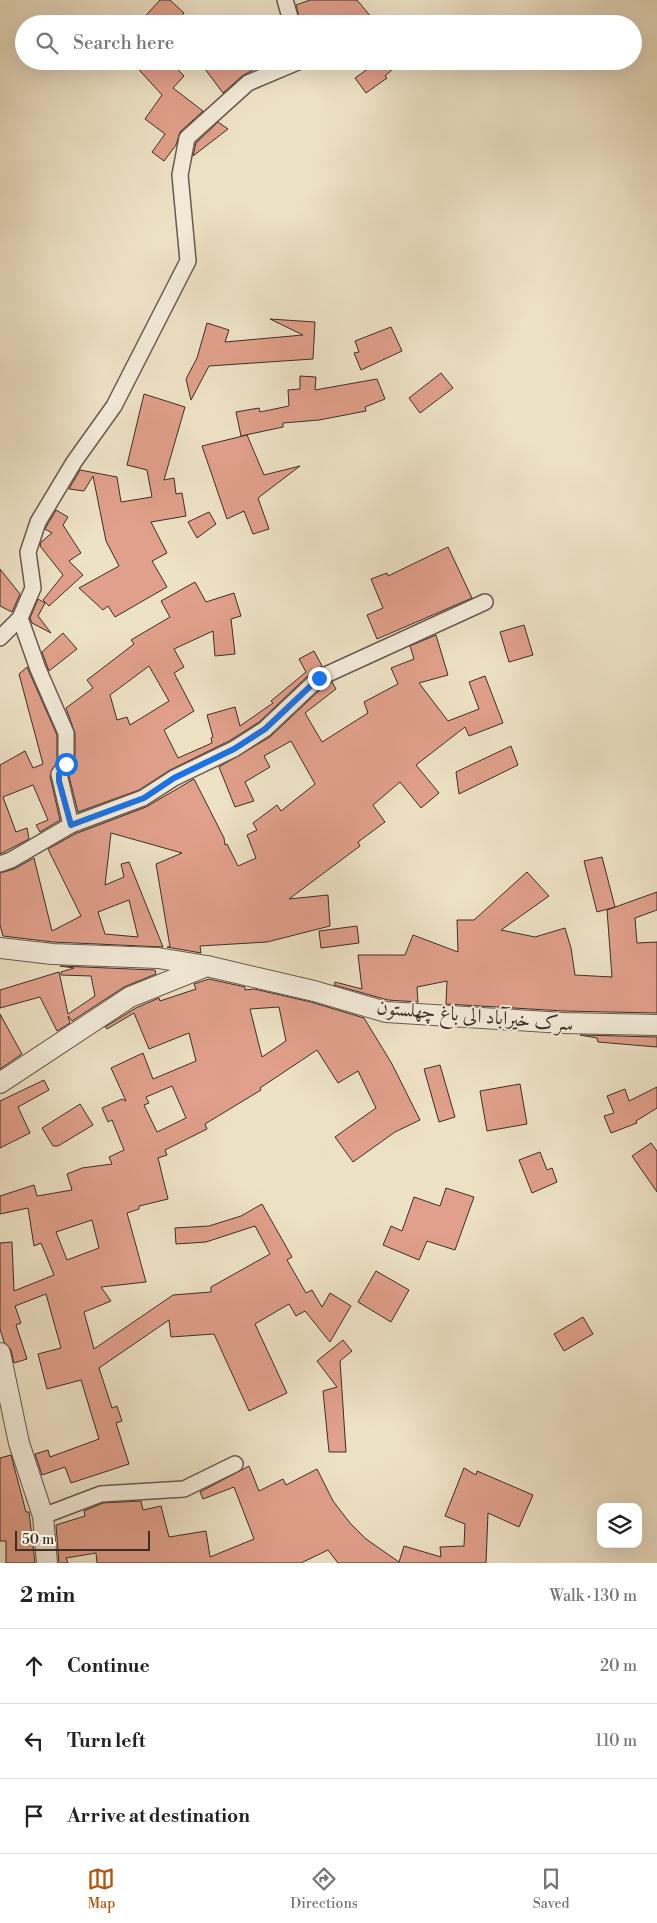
<!DOCTYPE html>
<html lang="en">
<head>
<meta charset="utf-8">
<style>
	body { margin:0; font-family:"Libre Bodoni",Amiri,serif; background:#f6f6f6; color:#222 }
	.controls { position:absolute; right:15px; bottom:15px; display:grid; overflow:hidden; border-radius:10px; box-shadow:0 5px 20px #0002 }
	.controls button { width:45px; height:45px; display:grid; place-items:center; padding:0; border:0; border-bottom:1px solid #e0e0e0; background:#fff; color:#222; font:25px sans-serif }
	.scale { position:absolute; left:15px; bottom:12px; width:135px; box-sizing:border-box; padding-left:5px; border:2px solid #3d2e27; border-top:0; font-size:14px; line-height:18px; white-space:nowrap; color:#3d2e27; -webkit-text-stroke:4px #f4ecda; paint-order:stroke }
	.stop { position:absolute; width:15px; height:15px; margin:-11px; border:4px solid #1a73e8; border-radius:50%; background:#fff }
	.stop.end { background:#1a73e8; border-color:#fff; box-shadow:0 1px 5px #0008 }
	.list { margin:0; padding:0; list-style:none }
	h2 { display:flex; justify-content:space-between; align-items:center; height:65px; margin:0; padding:0 20px; font-size:21px }
	h2 small { font-size:16px; font-weight:400; color:#767676 }
	.list li { display:grid; grid-template-columns:32px 1fr auto; gap:15px; align-items:center; box-sizing:border-box; height:75px; padding:0 20px; border-top:1px solid #e0e0e0 }
	.list b { display:block; font-size:19px; white-space:nowrap }
	.list em { font-size:16px; font-style:normal; color:#767676 }
	.icon { flex:none; width:28px; height:28px; fill:none; stroke:currentColor; stroke-width:2; stroke-linecap:round; stroke-linejoin:round }
	.map { position:relative; flex:none; width:657px; height:1563px; overflow:hidden }
	.search { position:absolute; background:#fff; box-shadow:0 5px 20px #0002; left:15px; right:15px; top:15px; height:55px; display:flex; align-items:center; gap:12px; box-sizing:border-box; padding:0 18px; border-radius:28px; color:#767676; font-size:19px }
	.sheet { height:290px; background:#fff }
	nav { display:flex; justify-content:space-around; align-items:center; box-sizing:border-box; height:70px; border-top:1px solid #e0e0e0; background:#fff; font-size:14px; color:#767676 }
	nav a { display:grid; justify-items:center; gap:2px }
	nav .on { color:#b45309 }
	.map>svg:first-child { display:block }
	.building { fill:#e1a08b; stroke:#3d2e27; fill-rule:evenodd }
	.lines { fill:none; stroke-linecap:round; stroke-linejoin:round }
	.minor-casing { stroke:#695b4f; stroke-width:18 }
	.tertiary-casing { stroke:#695b4f; stroke-width:22 }
	.minor { stroke:#f4ecda; stroke-width:15 }
	.tertiary { stroke:#f4ecda; stroke-width:20 }
	.route { stroke:#1a73e8; stroke-width:6 }
	.labels { text-anchor:middle; stroke-width:4; stroke-linejoin:round; paint-order:stroke }
	.street-label { font-size:20px; fill:#3d2e27; stroke:#f4ecda }
</style>
</head>
<body>
<div class="map">
<svg width="657" height="1563" viewBox="0 0 657 1563">
	<rect width="100%" height="100%" fill="#eee2c6"/>
	<filter id="stains"><feTurbulence type="fractalNoise" baseFrequency=".004" numOctaves="4"/><feColorMatrix values="0 0 0 0 .2 0 0 0 0 .09 0 0 0 0 .02 0 0 0 .5 -.17"/></filter>
	<radialGradient id="worn" r=".72"><stop offset=".6" stop-color="#630" stop-opacity="0"/><stop offset="1" stop-color="#630" stop-opacity=".3"/></radialGradient>
	<g class="building">
		<polygon points="160,0 170,0 184,13 174,24 138,24"/>
		<polygon points="310,0 357,0 377,24 301,24 296,5"/>
		<polygon points="131,61 170,61 184,76 173,88 203,111 180,132 176,145 164,161 152,152 165,134 145,119 162,95"/>
		<polygon points="199,61 269,61 242,76 223,93"/>
		<polygon points="379,61 402,61 385,76 387,78 366,93 355,78"/>
		<polygon points="218,122 228,129 193,156 196,143"/>
		<polygon points="270,319 315,322 313,359 209,366 191,400 186,379 197,358 207,323 229,330 225,342 303,335"/>
		<polygon points="391,327 402,351 361,370 354,353 359,352 355,341"/>
		<polygon points="441,373 453,388 420,413 409,398"/>
		<polygon points="300,376 316,377 315,390 377,379 385,399 365,407 366,411 319,420 283,423 283,427 241,436 236,412 259,408 260,412 289,406 288,390 300,389"/>
		<polygon points="144,394 185,407 164,480 174,478 176,494 182,493 186,516 151,522 167,553 152,561 167,587 115,617 108,606 103,610 79,588 119,566 106,541 93,476 84,491 69,489 80,470 117,477 121,502 152,497 147,470 127,465"/>
		<polygon points="247,435 264,475 300,466 258,498 269,529 253,534 244,511 227,519 202,446"/>
		<polygon points="56,510 68,517 63,525 81,553 69,561 83,575 49,606 43,600 63,575 40,546 41,542 52,533 45,529"/>
		<polygon points="209,512 216,524 197,538 188,522"/>
		<polygon points="448,547 472,598 377,639 367,615 383,608 371,579 387,573 388,576"/>
		<polygon points="0,569 20,594 12,612 0,606"/>
		<path d="M195 582 206 602 234 593 241 616 231 619 235 654 215 656 213 631 174 649 184 667 174 673 194 711 164 730 178 758 212 743 211 738 213 737 207 715 235 707 240 726 273 703 271 701 306 672 299 659 314 651 322 666 313 671 259 722 229 741 170 770 139 790 78 812 69 776 75 764V733L66 708 93 688 87 680 134 644 131 640 170 617 161 601ZM149 666 169 701 130 725 127 717 117 720 110 695Z"/>
		<polygon points="38,599 45,603 38,616 51,633 32,623 30,618"/>
		<polygon points="524,625 533,655 509,662 500,632"/>
		<polygon points="63,633 77,649 49,671 42,652"/>
		<path d="M436 635 448 675 419 683 448 721 479 709 469 682 485 676 503 723 469 736 465 727 416 765 439 793 421 808 400 782 373 805 385 822 358 842 360 846 289 899 328 895 330 926 267 942 200 946 201 953 167 947H170L156 864 182 853 111 833 105 885 124 877 121 864 129 862 163 947 53 942 3 936 0 925V873L14 869 34 858 52 931 81 916 48 849 75 834 146 807 194 779 224 838 225 845 227 844 238 866 256 858 247 835 257 830 253 823 277 805 281 811 315 784 291 741 264 756 270 767 245 782 254 801 235 807 219 767 270 737 324 686 332 682 336 689 305 713 322 742 368 713 364 702 398 684 391 668 414 659 410 646ZM129 900 138 937 105 934 98 912Z"/>
		<polygon points="27,667 57,735 57,761 50,776 60,820 40,832 36,825 48,820 33,785 3,797 16,832 27,828 29,839 0,854 0,765 25,751 33,768 43,764 19,674"/>
		<polygon points="511,746 518,765 459,794 456,772"/>
		<polygon points="602,857 615,907 597,912 584,861"/>
		<polygon points="527,872 549,896 501,930 535,937 565,928 571,948 575,975 612,977 607,910 657,892 657,910 635,918 637,943 657,942 657,1013 564,1011 446,1004 447,981 417,987 418,1002 388,1000 334,985 335,982 362,989 358,955 405,955 413,935 458,952 457,920 474,920"/>
		<polygon points="357,926 359,943 321,948 319,931"/>
		<polygon points="60,966 155,970 156,974 124,987 72,1021 68,1016 70,1023 57,1031 40,997 0,1008 0,990 59,972 68,1014 95,996 91,976 61,975 61,972 74,968"/>
		<path d="M209 979 245 987V990L254 989 311 1002 364 1018 392 1064 420 1120 395 1132 353 1162 335 1137 376 1108 358 1071 338 1083 317 1050 260 1088 261 1090 205 1124 207 1129 165 1150 167 1155 158 1158 168 1199 139 1206V1209L127 1213 146 1282 101 1287 111 1301 84 1312 94 1349 173 1295 211 1292V1287L270 1254 255 1226 206 1242 176 1244 175 1228 209 1226 241 1216 262 1204 292 1257 287 1260 306 1293 312 1290 322 1307 330 1293 351 1306 330 1342 305 1311 296 1316 289 1304 255 1324 287 1393 249 1411 214 1334 171 1337 169 1320 99 1368 112 1408 117 1406 122 1421 116 1423 129 1464 71 1483 65 1467 42 1475 35 1454 48 1450 50 1457 99 1439 81 1380 47 1389 38 1354 61 1348 46 1294 15 1306 21 1323 16 1325 27 1359 14 1363 11 1350 4 1342 0 1329V1243L12 1242 14 1291 54 1275 41 1243 34 1246 28 1208 0 1214V1196L34 1185 37 1196 72 1190 67 1174 82 1168 112 1164 109 1157 124 1150 112 1120 108 1122 102 1108 122 1099 126 1101 111 1068 143 1053 153 1079 196 1061 189 1033 149 1049 134 1013 107 1029 105 1027 136 1008 159 998 160 1001 196 989 194 984ZM279 1007 286 1041 262 1057 250 1009ZM172 1086 186 1118 157 1132 144 1105 149 1103 146 1097ZM92 1220 99 1248 67 1260 56 1232Z"/>
		<polygon points="0,1014 22,1054 0,1069"/>
		<polygon points="580,1035 657,1037 657,1047 598,1042 597,1038"/>
		<polygon points="440,1065 455,1117 439,1122 424,1069"/>
		<polygon points="44,1080 49,1090 18,1107 30,1133 0,1148 0,1101"/>
		<polygon points="520,1084 527,1124 487,1131 480,1091"/>
		<polygon points="657,1087 657,1108 636,1121 637,1123 611,1133 604,1116 614,1113 607,1096 625,1089 629,1101"/>
		<polygon points="80,1104 93,1125 58,1146 53,1146 42,1128"/>
		<polygon points="651,1143 657,1151 657,1192 632,1156"/>
		<polygon points="540,1152 547,1170 552,1168 557,1182 532,1193 519,1160"/>
		<polygon points="446,1188 474,1197 455,1250 427,1241 419,1260 383,1245 391,1226 402,1231 414,1197 440,1206"/>
		<polygon points="376,1271 409,1290 391,1322 358,1302"/>
		<polygon points="583,1317 593,1334 564,1351 554,1334"/>
		<polygon points="343,1340 352,1351 340,1361 346,1452 329,1452 323,1391 337,1387 317,1361"/>
		<polygon points="11,1455 26,1512 29,1512 35,1563 6,1563 6,1541 0,1541 0,1458"/>
		<polygon points="249,1466 259,1491 283,1479 286,1485 317,1469 333,1501 350,1523 366,1539 399,1562 404,1546 441,1557 440,1547 464,1546 465,1524 445,1516 464,1468 476,1475 477,1471 533,1495 519,1527 488,1513 486,1563 338,1563 328,1550 301,1563 97,1563 96,1553 66,1558 68,1563 59,1563 56,1525 85,1516 84,1511 103,1503 141,1501 143,1510 161,1506 169,1537 206,1531 210,1557 254,1539 234,1487 203,1499 200,1492"/>
	</g>
	<g class="lines">
		<defs>
			<g id="minor">
				<polyline points="285,0 292,24"/>
				<polyline points="20,618 38,669 66,733 66,764 59,774 71,825"/>
				<polyline points="0,638 20,618 33,588 28,552 38,522 74,462 114,406 188,261 180,175 187,138 248,83 300,61"/>
				<polyline points="0,864 11,860 71,825 143,798 174,778 234,749 265,729 319,678 485,602"/>
				<polyline points="43,1516 101,1494 184,1489 235,1464"/>
			</g>
			<g id="tertiary">
				<polyline points="0,948 52,954 158,958 207,966"/>
				<polyline points="0,1083 130,997 207,966 314,991 386,1012 563,1023 657,1025"/>
				<polyline points="0,1353 19,1443 43,1516 47,1563"/>
			</g>
		</defs>
		<use href="#minor" class="minor-casing"/>
		<use href="#tertiary" class="tertiary-casing"/>
		<use href="#minor" class="minor"/>
		<use href="#tertiary" class="tertiary"/>
	</g>
	<g class="lines">
		<polyline class="route" points="66,764 59,774 59,781 71,825 144,798 174,778 234,749 265,729 319,678"/>
	</g>
	<g class="labels">
		<g class="street-label">
			<text transform="translate(475 1015) rotate(5)" y="7">سرک خیرآباد الی باغ چهلستون</text>
		</g>
	</g>
	<rect width="100%" height="100%" filter="url(#stains)"/>
	<rect width="100%" height="100%" fill="url(#worn)"/>
</svg>
<div class="controls">
<button><svg class="icon" aria-label="layers" viewBox="0 0 24 24"><path d="M12 4l9 5-9 5-9-5zM3 14l9 5 9-5"/></svg></button>
</div>
<div class="scale">50 m</div>
<div class="stop" style="left:66px;top:764px"></div>
<div class="stop end" style="left:319px;top:678px"></div>
<div class="search"><svg class="icon" aria-label="search" viewBox="0 0 24 24"><circle cx="10" cy="10" r="6"/><path d="M15 15l6 6"/></svg>Search here</div>
</div>
<section class="sheet">
<h2>2 min<small>Walk · 130 m</small></h2>
<ul class="list">
<li><svg class="icon" aria-label="ahead" viewBox="0 0 24 24"><path d="M12 20V5M6 11l6-6 6 6"/></svg><div><b>Continue</b></div><em>20 m</em></li>
<li><svg class="icon" aria-label="left" viewBox="0 0 24 24"><path d="M17 20v-9H6M10 6l-5 5 5 5"/></svg><div><b>Turn left</b></div><em>110 m</em></li>
<li><svg class="icon" aria-label="arrive" viewBox="0 0 24 24"><path d="M6 21V4h12l-3 4 3 4H6"/></svg><div><b>Arrive at destination</b></div></li>
</ul>
</section>
<nav>
<a class="on"><svg class="icon" aria-label="map" viewBox="0 0 24 24"><path d="M3 6l6-2 6 2 6-2v14l-6 2-6-2-6 2zM9 4v14M15 6v14"/></svg>Map</a>
<a><svg class="icon" aria-label="directions" viewBox="0 0 24 24"><path d="M12 3l9 9-9 9-9-9zM9 14v-3h6M13 9l2 2-2 2"/></svg>Directions</a>
<a><svg class="icon" aria-label="saved" viewBox="0 0 24 24"><path d="M7 4h10v16l-5-4-5 4z"/></svg>Saved</a>
</nav>
</body>
</html>
